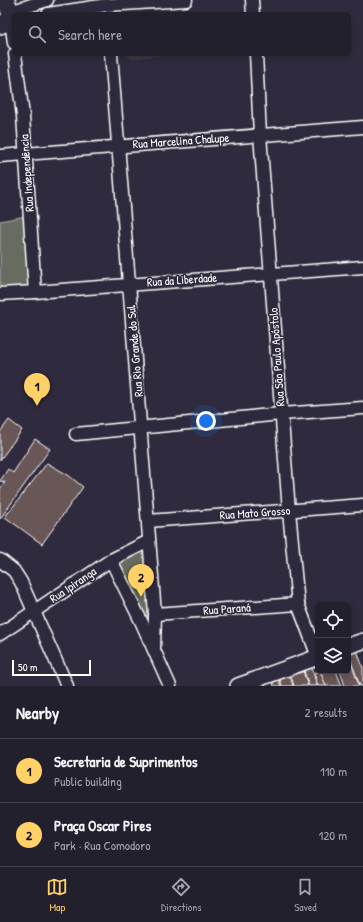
<!DOCTYPE html>
<html lang="en">
<head>
<meta charset="utf-8">
<style>
	body { margin:0; font-family:"Patrick Hand",sans-serif; background:#2f2d3a; color:#f1f3f6 }
	.controls { position:absolute; right:12px; bottom:12px; display:grid; overflow:hidden; border-radius:6px; box-shadow:0 2px 6px #0003 }
	.controls button { width:36px; height:36px; display:grid; place-items:center; padding:0; border:0; border-bottom:1px solid #403e4a; background:#23202e; color:#f1f3f6; font:20px sans-serif }
	.scale { position:absolute; left:12px; bottom:10px; width:79px; box-sizing:border-box; padding-left:4px; border:2px solid #fff; border-top:0; font-size:11px; line-height:14px; white-space:nowrap; color:#fff; -webkit-text-stroke:3px #2f2a3d; paint-order:stroke }
	.you { position:absolute; left:206px; top:421px; width:14px; height:14px; margin:-10px; border:3px solid #fff; border-radius:50%; background:#1a73e8; box-shadow:0 0 0 6px #1a73e833 }
	.badge { display:grid; place-items:center; width:26px; height:26px; border-radius:50%; background:#ffd166; color:#111; font-size:13px; font-weight:700 }
	.pin { position:absolute; translate:-50% -33px; filter:drop-shadow(0 1px 2px #0008) }
	.pin::after { content:''; position:absolute; top:21px; width:14px; height:12px; background:inherit; clip-path:polygon(0 0,100% 0,50% 100%) }
	.list { margin:0; padding:0; list-style:none }
	h2 { display:flex; justify-content:space-between; align-items:center; height:52px; margin:0; padding:0 16px; font-size:17px }
	h2 small { font-size:13px; font-weight:400; color:#a3a3aa }
	.list li { display:grid; grid-template-columns:26px 1fr auto; gap:12px; align-items:center; box-sizing:border-box; height:64px; padding:0 16px; border-top:1px solid #403e4a }
	.list b { display:block; font-size:15px; white-space:nowrap }
	.list p { margin:0; font-size:13px; white-space:nowrap; color:#a3a3aa }
	.list em { font-size:13px; font-style:normal; color:#a3a3aa }
	.icon { flex:none; width:22px; height:22px; fill:none; stroke:currentColor; stroke-width:2; stroke-linecap:round; stroke-linejoin:round }
	.map { position:relative; flex:none; width:363px; height:686px; overflow:hidden }
	.search { position:absolute; background:#23202e; box-shadow:0 2px 6px #0003; left:12px; right:12px; top:12px; height:44px; display:flex; align-items:center; gap:10px; box-sizing:border-box; padding:0 14px; border-radius:6px; color:#a3a3aa; font-size:15px }
	.sheet { height:180px; background:#23202e }
	nav { display:flex; justify-content:space-around; align-items:center; box-sizing:border-box; height:56px; border-top:1px solid #403e4a; background:#23202e; font-size:11px; color:#a3a3aa }
	nav a { display:grid; justify-items:center; gap:2px }
	nav .on { color:#ffd166 }
	.map>svg:first-child { display:block }
	.built { fill:#403844 }
	.green { fill:#666c5e; stroke:#b2b6ae }
	.building { fill:#695756; stroke:#fff }
	.lines { fill:none; stroke-linecap:round; stroke-linejoin:round }
	.minor-casing { stroke:#fff; stroke-width:15 }
	.tertiary-casing { stroke:#fff; stroke-width:18 }
	.secondary-casing { stroke:#fff; stroke-width:20 }
	.minor { stroke:#2f2a3d; stroke-width:12 }
	.tertiary { stroke:#2f2a3d; stroke-width:15 }
	.secondary { stroke:#2f2a3d; stroke-width:17 }
	.labels { text-anchor:middle; stroke-width:3; stroke-linejoin:round; paint-order:stroke }
	.street-label { font-size:12px; fill:#fff; stroke:#2f2a3d }
</style>
</head>
<body>
<div class="map">
<svg width="363" height="686" viewBox="0 0 363 686">
	<rect width="100%" height="100%" fill="#2f2a3d"/>
	<filter id="ink" filterUnits="userSpaceOnUse"><feTurbulence type="fractalNoise" baseFrequency=".025" numOctaves="2"/><feDisplacementMap in="SourceGraphic" scale="8" xChannelSelector="R" yChannelSelector="G"/><feConvolveMatrix kernelMatrix="1 2 1 2 8 2 1 2 1" color-interpolation-filters="sRGB"/></filter>
	<g filter="url(#ink)">
		<polygon class="built" points="124,54 163,54 163,55 132,59"/>
		<g class="green">
			<polygon points="26,216 31,278 28,285 21,288 0,289 0,221"/>
			<polygon points="146,546 152,631 115,564"/>
		</g>
		<g class="building">
			<polygon points="9,420 22,430 0,460 0,432"/>
			<polygon points="35,439 50,449 0,519 0,489 5,482 0,481 8,469 13,473"/>
			<polygon points="47,463 68,475 83,487 42,544 5,517"/>
			<polygon points="357,650 363,668 363,686 360,686 348,653"/>
			<polygon points="348,659 350,659 359,686 345,686 340,671 348,671"/>
			<polygon points="311,665 317,686 309,686 303,668"/>
			<polygon points="302,668 308,686 294,686 290,672"/>
			<polygon points="320,671 336,671 342,686 326,686"/>
			<polygon points="320,671 326,686 318,686 314,673"/>
			<polygon points="289,673 293,686 282,686 279,677"/>
			<polygon points="278,678 281,686 274,686 272,680"/>
		</g>
		<g class="lines">
			<defs>
				<g id="minor">
					<polyline points="252,0 253,14"/>
					<polyline points="10,12 47,0"/>
					<polyline points="48,14 107,5 186,0"/>
					<polyline points="14,19 11,20 14,43"/>
					<polyline points="15,54 23,116 35,292"/>
					<polyline points="111,54 155,614 154,649"/>
					<polyline points="256,54 260,135 289,511 298,604 318,657"/>
					<polyline points="0,156 363,127"/>
					<polyline points="0,294 35,292 363,267"/>
					<polyline points="76,434 281,414 363,408"/>
					<polyline points="148,521 363,505"/>
					<polyline points="0,560 14,571 21,582 67,686"/>
					<polyline points="111,560 141,621 170,686"/>
					<polyline points="155,614 298,604"/>
					<polyline points="0,634 111,560 149,541"/>
				</g>
				<g id="tertiary">
					<polyline points="348,646 363,641"/>
					<polyline points="238,686 318,657"/>
				</g>
				<polyline id="secondary" points="0,25 11,20 10,12 6,0"/>
			</defs>
			<use href="#minor" class="minor-casing"/>
			<use href="#tertiary" class="tertiary-casing"/>
			<use href="#secondary" class="secondary-casing"/>
			<use href="#minor" class="minor"/>
			<use href="#tertiary" class="tertiary"/>
			<use href="#secondary" class="secondary"/>
		</g>
	</g>
	<g class="labels">
		<g class="street-label">
			<text transform="translate(181 141) rotate(-4)" y="4">Rua Marcelina Chalupe</text>
			<text transform="translate(27 173) rotate(-94)" y="4">Rua Independência</text>
			<text transform="translate(182 280) rotate(-4)" y="4">Rua da Liberdade</text>
			<text transform="translate(135 351) rotate(-95)" y="4">Rua Rio Grande do Sul</text>
			<text transform="translate(277 357) rotate(-94)" y="4">Rua São Paulo Apóstolo</text>
			<text transform="translate(255 513) rotate(-4)" y="4">Rua Mato Grosso</text>
			<text transform="translate(73 585) rotate(-34)" y="4">Rua Ipiranga</text>
			<text transform="translate(227 609) rotate(-4)" y="4">Rua Paraná</text>
		</g>
	</g>
</svg>
<div class="controls">
<button><svg class="icon" aria-label="locate" viewBox="0 0 24 24"><circle cx="12" cy="12" r="6"/><path d="M12 2v4M12 18v4M2 12h4M18 12h4"/></svg></button>
<button><svg class="icon" aria-label="layers" viewBox="0 0 24 24"><path d="M12 4l9 5-9 5-9-5zM3 14l9 5 9-5"/></svg></button>
</div>
<div class="scale">50 m</div>
<div class="you"></div>
<div class="pin badge" style="left:37px;top:406px">1</div>
<div class="pin badge" style="left:141px;top:597px">2</div>
<div class="search"><svg class="icon" aria-label="search" viewBox="0 0 24 24"><circle cx="10" cy="10" r="6"/><path d="M15 15l6 6"/></svg>Search here</div>
</div>
<section class="sheet">
<h2>Nearby<small>2 results</small></h2>
<ul class="list">
<li><span class="badge">1</span><div><b>Secretaria de Suprimentos</b><p>Public building</p></div><em>110 m</em></li>
<li><span class="badge">2</span><div><b>Praça Oscar Pires</b><p>Park · Rua Comodoro</p></div><em>120 m</em></li>
</ul>
</section>
<nav>
<a class="on"><svg class="icon" aria-label="map" viewBox="0 0 24 24"><path d="M3 6l6-2 6 2 6-2v14l-6 2-6-2-6 2zM9 4v14M15 6v14"/></svg>Map</a>
<a><svg class="icon" aria-label="directions" viewBox="0 0 24 24"><path d="M12 3l9 9-9 9-9-9zM9 14v-3h6M13 9l2 2-2 2"/></svg>Directions</a>
<a><svg class="icon" aria-label="saved" viewBox="0 0 24 24"><path d="M7 4h10v16l-5-4-5 4z"/></svg>Saved</a>
</nav>
</body>
</html>
